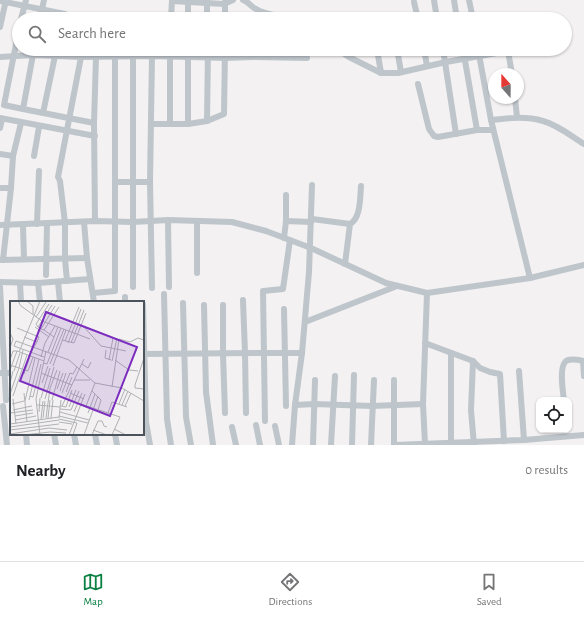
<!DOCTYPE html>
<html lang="en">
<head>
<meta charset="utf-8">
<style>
	body { margin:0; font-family:"Alegreya Sans",sans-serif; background:#f2f2f2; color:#202124 }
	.controls { position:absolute; right:12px; bottom:12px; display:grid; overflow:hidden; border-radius:8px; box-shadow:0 1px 3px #0004 }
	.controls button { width:36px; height:36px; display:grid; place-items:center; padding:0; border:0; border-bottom:1px solid #e0e0e0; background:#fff; color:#202124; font:20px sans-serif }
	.compass { position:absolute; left:488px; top:68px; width:36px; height:36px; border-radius:50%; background:#fff; box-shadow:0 1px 3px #0004; rotate:339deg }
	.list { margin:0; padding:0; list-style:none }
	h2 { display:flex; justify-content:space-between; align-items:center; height:52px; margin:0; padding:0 16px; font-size:17px }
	h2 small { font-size:13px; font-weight:400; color:#757577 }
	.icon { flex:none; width:22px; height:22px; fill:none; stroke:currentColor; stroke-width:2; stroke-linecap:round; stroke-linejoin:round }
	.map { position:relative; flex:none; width:584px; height:445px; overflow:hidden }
	.search { position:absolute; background:#fff; box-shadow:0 1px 3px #0004; left:12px; right:12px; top:12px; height:44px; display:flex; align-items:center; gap:10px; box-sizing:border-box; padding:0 14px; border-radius:22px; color:#757577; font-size:15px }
	.sheet { height:116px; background:#fff }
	nav { display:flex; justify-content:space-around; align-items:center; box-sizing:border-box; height:56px; border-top:1px solid #e0e0e0; background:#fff; font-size:11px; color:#757577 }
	nav a { display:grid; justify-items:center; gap:2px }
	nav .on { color:#0b8043 }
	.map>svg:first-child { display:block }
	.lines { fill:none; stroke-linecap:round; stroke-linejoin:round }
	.street { stroke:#bec5cb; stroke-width:6 }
	.inset-road { fill:none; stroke:#b0b2b5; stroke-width:1 }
	.view { fill:#7b2cbf; fill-opacity:0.15; stroke:#7b2cbf; stroke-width:2 }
	.inset-edge { fill:none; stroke:#4b545c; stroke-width:2 }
</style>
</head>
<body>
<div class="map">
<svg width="584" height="445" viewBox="0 0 584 445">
	<rect width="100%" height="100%" fill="#f3f1f1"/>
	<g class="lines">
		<g class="street">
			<path d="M243 0C249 2 251 7 256 9 268 16 280 15 291 19"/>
			<polyline points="434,0 437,19"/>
			<polyline points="454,0 457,19"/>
			<polyline points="469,0 473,19"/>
			<polyline points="0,1 65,14"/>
			<polyline points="172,1 224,4 233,0"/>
			<polyline points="207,1 207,19"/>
			<polyline points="225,2 225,19"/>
			<polyline points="414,2 418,19"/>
			<polyline points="21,19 26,0"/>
			<polyline points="40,19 44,0"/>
			<polyline points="171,19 172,0"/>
			<polyline points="188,19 188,0"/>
			<polyline points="0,27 6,0"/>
			<polyline points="19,29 4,105 23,109"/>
			<polyline points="34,49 23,109 94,123"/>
			<polyline points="170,49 170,124"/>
			<polyline points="188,49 188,124"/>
			<polyline points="317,49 322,50 328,49"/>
			<polyline points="337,49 349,57 381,73 398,73 446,62 519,49"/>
			<polyline points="377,49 381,73"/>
			<polyline points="397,49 401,72"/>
			<polyline points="424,49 427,66"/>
			<polyline points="443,49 456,134"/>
			<polyline points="463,49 477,130"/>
			<polyline points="478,49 491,120 530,278"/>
			<polyline points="508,51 512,74"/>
			<polyline points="152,56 150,182 152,288"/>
			<polyline points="0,57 33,55 81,57 152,56 225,58 253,57 307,58"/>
			<polyline points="418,84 429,129 434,136 438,137 477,130 493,130"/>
			<polyline points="515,98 517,117"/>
			<polyline points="43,113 55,56"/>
			<polyline points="0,118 95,136"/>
			<path d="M491 120C508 118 526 116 543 121 558 125 571 136 584 144"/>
			<polyline points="207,121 208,49"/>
			<polyline points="151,124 188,124 207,121 224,114 225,49"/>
			<polyline points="0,128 2,119"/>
			<polyline points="0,154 13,156 11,188"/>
			<polyline points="13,156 21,123"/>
			<polyline points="34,156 39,127"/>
			<polyline points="115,182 150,182"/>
			<polyline points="0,188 11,188 3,260"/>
			<polyline points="286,195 286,221"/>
			<path d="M312 219 350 224C361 218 360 197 361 186"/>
			<polyline points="168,220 169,287"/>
			<polyline points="95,221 94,123 96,57"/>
			<polyline points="84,222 87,258 94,302"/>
			<polyline points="37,224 39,171"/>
			<polyline points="0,225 95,221 133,222 168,220 232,222 266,231 311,248 386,283 427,293 530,278 584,265"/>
			<polyline points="23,225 24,259"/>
			<polyline points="284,238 286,221 311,222"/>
			<polyline points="0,260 87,258"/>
			<polyline points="345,264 350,224"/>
			<polyline points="197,273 197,221"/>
			<polyline points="46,275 47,224"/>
			<polyline points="67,281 65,259 65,223 60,181 58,177 81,57"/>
			<polyline points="0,282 38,283 90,279"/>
			<polyline points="58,282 60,302"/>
			<polyline points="20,283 21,302"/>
			<polyline points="38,283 40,302"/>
			<polyline points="0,287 6,400"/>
			<polyline points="133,287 133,56"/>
			<polyline points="93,293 115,291 115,56"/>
			<polyline points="164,294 167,419 171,445"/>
			<polyline points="125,297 125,302"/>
			<polyline points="243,300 245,353 246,413"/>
			<polyline points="183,303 186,417 191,445"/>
			<polyline points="143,304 146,422 150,445"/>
			<polyline points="204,305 206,392 213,445"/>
			<polyline points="223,305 223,354 225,413"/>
			<polyline points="284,309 286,406"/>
			<polyline points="305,322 397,286"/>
			<polyline points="425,343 473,361 480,368 490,372 500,374 504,441"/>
			<polyline points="451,353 451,445"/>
			<polyline points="143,354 264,353 302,353"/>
			<polyline points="473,361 471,410 474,445"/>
			<polyline points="583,361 584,376"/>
			<polyline points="519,371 524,440"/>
			<polyline points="0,373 11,373"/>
			<polyline points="394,380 394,445 524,440 584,435"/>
			<path d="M564 400C563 392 558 363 568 360 572 359 579 360 584 361"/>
			<polyline points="295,405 314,404 372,406 423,404"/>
			<polyline points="3,406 7,445"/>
			<polyline points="265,421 263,291 283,289 290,240"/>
			<polyline points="256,425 260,445"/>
			<polyline points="275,426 279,445"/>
			<polyline points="232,427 236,445"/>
			<polyline points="26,434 27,445"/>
			<polyline points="54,434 56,445"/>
			<polyline points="74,434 76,445"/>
			<polyline points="95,434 97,445"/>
			<polyline points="115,434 117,445"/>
			<polyline points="425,444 423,404 427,293"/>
			<polyline points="292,445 295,405 302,353 309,272 312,185"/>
			<polyline points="313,445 315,380"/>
			<polyline points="331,445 335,376"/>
			<polyline points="352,445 354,375"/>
			<polyline points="371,445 374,380"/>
		</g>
	</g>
	<g transform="translate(10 301)">
		<rect width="134" height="134" fill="#f3f1f1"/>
		<path class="inset-road" d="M8 0 11 5 32 20 80 38M17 0 23 5V13M26 16 36 1M63 22 74 26 91 45 116 50M25 26 39 36M28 26 26 23 39 3M7 27 29 36 27 41M31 28 28 26 42 4M34 29 31 28 45 5M0 32 3 38 0 47M14 36 27 41 21 51M44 36 34 29 49 6M52 39 64 42 76 12M55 40 69 6M58 42 71 8M61 42 74 9M96 49 95 57 101 59M9 51 30 0M38 51 48 26M31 56 35 42 45 25M34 56 4 45 6 40 59 59 85 82 112 87 134 100M134 57 125 84V87L134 88M0 59 3 50H7M99 59 103 37M105 59 119 69 128 70M102 60 107 37M33 62 37 63 51 27M40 63 54 28M72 63 78 67 81 61M0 64 9 67 13 49M43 65 56 29M0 69 7 50 34 60M4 70 10 52M31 72 62 84M14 73 20 55M64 79H80M0 82 3 70M32 82 38 65M102 86 109 38 120 41 128 37 134 39M47 88 53 72M50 90 56 72M82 90 91 99 88 109M56 91 62 76M14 92 17 121M52 92 60 72 63 73 67 66M60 92 74 98M0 93 9 67 18 70 23 56M75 93 71 103 110 116 102 134M3 95 17 54M20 95 23 96 31 63M31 97 40 67M3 98 6 123M35 98 44 66M19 99 29 58M42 99 50 70M15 100 25 57M2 103 14 100M109 103 115 88M27 104 50 106M112 104 118 90M51 105 56 106 62 89M52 105 74 58M76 105 85 82M115 105 121 92M59 106 66 89M50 108 61 109 69 90M3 109 22 105M29 111 30 97M50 111 79 119M64 111 72 92M0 112 23 109M78 112 85 93M98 112 102 101 117 106M5 115 23 112M49 115 78 122M33 117 35 100M36 117 40 87 47 69M38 117 40 99M41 117 43 99M49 117 51 99M31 118 33 100M49 118 67 122 63 134M5 119 26 115M49 121 62 123M0 123 49 116M0 126 49 119M104 128 116 134M0 129 49 123M83 129 97 134M0 133 39 127 57 129M14 134 40 131 56 132M30 134 26 98 36 50M59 134 71 103M74 134 88 95M82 134 88 120H92L94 125 97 126"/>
		<path class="view" d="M36 11 127 46 100 115 10 80Z"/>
		<rect width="134" height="134" class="inset-edge"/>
	</g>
</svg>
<div class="controls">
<button><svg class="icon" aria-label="locate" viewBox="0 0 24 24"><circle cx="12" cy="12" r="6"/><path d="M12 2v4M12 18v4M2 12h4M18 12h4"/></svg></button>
</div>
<svg class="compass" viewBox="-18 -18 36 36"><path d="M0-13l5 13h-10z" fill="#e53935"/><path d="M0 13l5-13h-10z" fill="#757577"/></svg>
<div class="search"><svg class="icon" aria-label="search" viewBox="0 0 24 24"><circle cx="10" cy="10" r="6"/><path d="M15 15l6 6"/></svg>Search here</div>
</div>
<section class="sheet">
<h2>Nearby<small>0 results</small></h2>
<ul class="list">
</ul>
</section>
<nav>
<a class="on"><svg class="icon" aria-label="map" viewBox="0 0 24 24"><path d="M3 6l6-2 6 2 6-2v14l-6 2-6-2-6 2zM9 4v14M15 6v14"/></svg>Map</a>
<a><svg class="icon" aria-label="directions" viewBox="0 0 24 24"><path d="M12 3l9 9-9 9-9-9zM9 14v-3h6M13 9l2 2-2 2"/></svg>Directions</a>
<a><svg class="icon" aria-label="saved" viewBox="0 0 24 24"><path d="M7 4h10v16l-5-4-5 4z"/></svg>Saved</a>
</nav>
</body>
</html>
